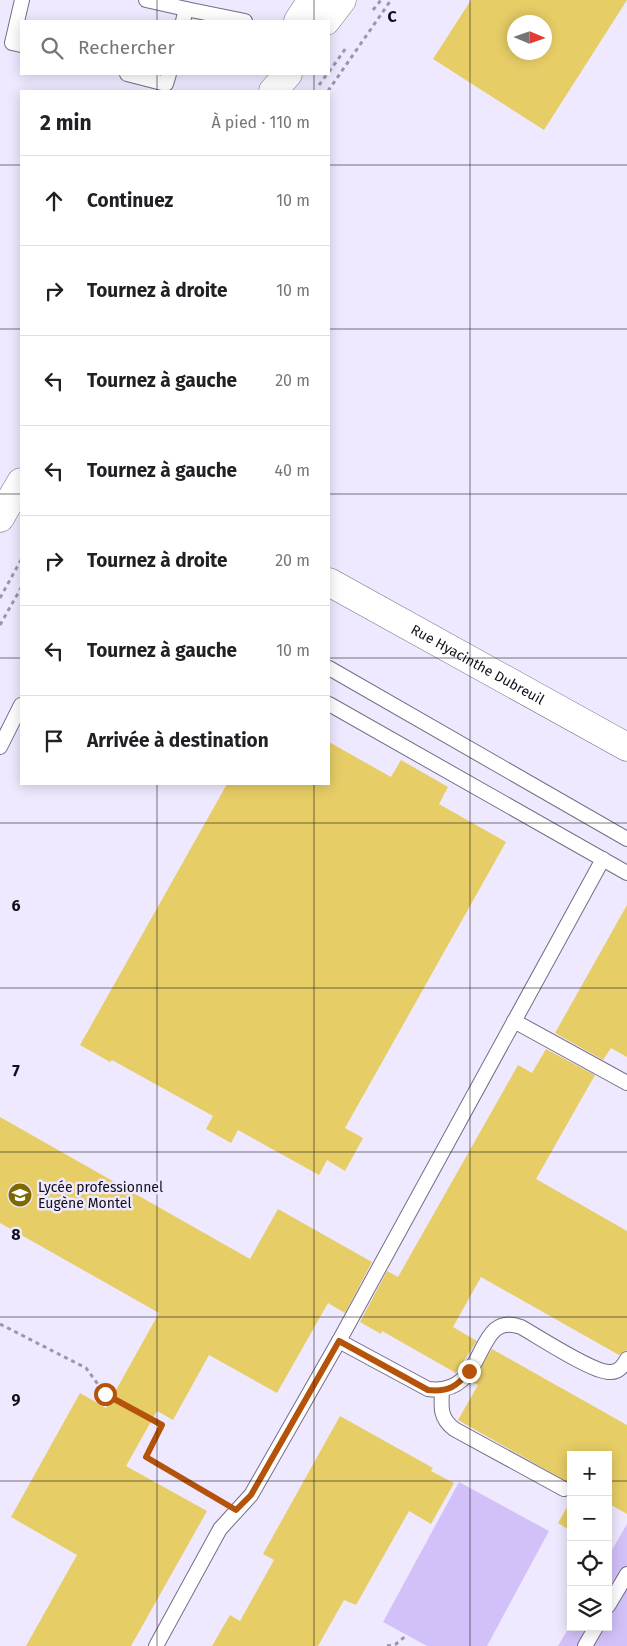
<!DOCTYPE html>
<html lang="fr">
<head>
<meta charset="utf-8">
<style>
	body { margin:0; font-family:"Fira Sans",sans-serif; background:#f2f2f2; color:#202124 }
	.controls { position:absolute; right:15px; bottom:15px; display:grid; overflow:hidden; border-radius:0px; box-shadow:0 2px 12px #0003 }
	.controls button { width:45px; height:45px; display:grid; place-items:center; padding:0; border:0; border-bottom:1px solid #e0e0e0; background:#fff; color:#202124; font:25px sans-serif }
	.compass { position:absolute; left:507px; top:15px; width:45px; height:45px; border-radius:50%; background:#fff; box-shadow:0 2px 12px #0003; rotate:92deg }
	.stop { position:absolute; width:15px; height:15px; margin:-11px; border:4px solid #b45309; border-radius:50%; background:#fff }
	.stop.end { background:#b45309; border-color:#fff; box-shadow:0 1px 5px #0008 }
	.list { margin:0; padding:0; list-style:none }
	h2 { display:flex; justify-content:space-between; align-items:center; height:65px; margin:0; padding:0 20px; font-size:21px }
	h2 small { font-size:16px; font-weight:400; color:#757577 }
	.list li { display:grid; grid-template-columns:32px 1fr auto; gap:15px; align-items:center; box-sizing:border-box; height:90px; padding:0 20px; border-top:1px solid #e0e0e0 }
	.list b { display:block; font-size:19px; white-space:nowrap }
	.list em { font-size:16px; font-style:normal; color:#757577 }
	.icon { flex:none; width:28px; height:28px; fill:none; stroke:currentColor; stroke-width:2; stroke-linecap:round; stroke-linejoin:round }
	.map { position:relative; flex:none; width:627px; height:1646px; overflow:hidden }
	.search { position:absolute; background:#fff; box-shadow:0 2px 12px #0003; left:20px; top:20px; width:310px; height:55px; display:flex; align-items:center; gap:12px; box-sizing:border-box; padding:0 18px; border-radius:0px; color:#757577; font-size:19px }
	.panel { position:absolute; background:#fff; box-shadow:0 2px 12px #0003; left:20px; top:90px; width:310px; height:695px; border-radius:0px }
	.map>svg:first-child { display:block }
	.green { fill:#d2c1f9 }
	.building { fill:#e6cd66; fill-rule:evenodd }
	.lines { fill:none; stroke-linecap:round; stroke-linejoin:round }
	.service-casing { stroke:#756e86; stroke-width:16 }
	.minor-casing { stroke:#756e86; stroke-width:29 }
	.secondary-casing { stroke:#756e86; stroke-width:29 }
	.path { stroke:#9c97a8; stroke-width:3; stroke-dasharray:4 4; stroke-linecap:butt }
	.service { stroke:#fff; stroke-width:14 }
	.minor { stroke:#fff; stroke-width:28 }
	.secondary { stroke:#fff; stroke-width:28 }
	.route { stroke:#b45309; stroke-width:6 }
	.grid { fill:none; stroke:#110e17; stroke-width:1; stroke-opacity:0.55 }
	.labels { text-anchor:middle; stroke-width:5; stroke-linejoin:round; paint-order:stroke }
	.street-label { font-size:14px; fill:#110e17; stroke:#efe9ff }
	.poi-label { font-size:14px; fill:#110e17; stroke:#efe9ff; text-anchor:start }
	.grid-label { font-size:16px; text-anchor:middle; font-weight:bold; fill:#110e17; stroke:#efe9ff; stroke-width:5; stroke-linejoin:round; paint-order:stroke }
</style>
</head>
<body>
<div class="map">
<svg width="627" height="1646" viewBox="0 0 627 1646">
	<rect width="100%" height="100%" fill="#efe9ff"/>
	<g class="green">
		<polygon points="459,1482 549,1531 487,1646 427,1646 383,1622"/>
		<polygon points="627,1524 627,1646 558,1646 571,1624 571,1627 608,1627 608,1557"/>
	</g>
	<g class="building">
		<path d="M471 0H627L544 130 433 59ZM514 22H544V52H514Z"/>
		<polygon points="329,742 391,777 401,760 448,787 439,804 506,842 345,1128 363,1138 345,1171 327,1160 319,1175 238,1130 231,1143 206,1129 213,1116 112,1060 110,1062 80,1045 227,784 329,784"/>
		<polygon points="627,905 627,1057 611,1048 603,1060 555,1033"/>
		<polygon points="546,1049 595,1075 536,1179 627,1231 627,1350 619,1355 481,1277 453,1327 477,1341 456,1373 382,1331 381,1334 360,1322 387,1271 398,1277 518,1065 532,1073"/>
		<polygon points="0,1117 250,1259 278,1209 372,1262 345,1313 328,1303 277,1393 209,1355 173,1420 157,1411 126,1466 207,1511 131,1646 26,1646 77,1555 11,1517 80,1393 106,1408 159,1313 0,1223"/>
		<polygon points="492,1349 627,1425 627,1514 611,1505 608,1511 608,1455 571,1455 571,1484 458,1420 478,1385 472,1382"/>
		<polygon points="340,1416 433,1468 431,1471 454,1483 431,1524 409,1511 356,1605 344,1600 318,1646 212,1646 230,1615 240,1621 274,1560 263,1554"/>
		<polygon points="571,1500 571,1531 558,1523"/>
	</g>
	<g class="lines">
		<defs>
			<g id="service">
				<polyline points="146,0 186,9 183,21"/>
				<polyline points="186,9 245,21"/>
				<polyline points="21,45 12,43 22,0"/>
				<polyline points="127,74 166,84 169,74"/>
				<polyline points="329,668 627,839"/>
				<polyline points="329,704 627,873"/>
				<polyline points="0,747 21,705"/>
				<path d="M603 859 339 1341 428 1389C490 1397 472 1309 521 1327 539 1337 592 1372 609 1372 618 1373 623 1367 627 1359"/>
				<polyline points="514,1021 627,1083"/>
				<path d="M442 1391C441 1408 440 1418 454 1429L564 1489"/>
				<polyline points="608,1606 627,1574"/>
				<polyline points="156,1646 220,1529 251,1495 339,1341"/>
				<polyline points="585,1646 596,1627"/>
			</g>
			<g id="minor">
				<path id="s1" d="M329 582 627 747"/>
			</g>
			<g id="secondary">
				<polyline points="298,21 312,0"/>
				<polyline points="326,21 342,0"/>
				<polyline points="273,91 288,74"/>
				<polyline points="0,518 21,482"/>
			</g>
		</defs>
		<use href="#service" class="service-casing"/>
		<use href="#minor" class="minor-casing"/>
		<use href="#secondary" class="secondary-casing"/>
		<g class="path">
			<polyline points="373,10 381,0"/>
			<polyline points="329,72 346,48"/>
			<polyline points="319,85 327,74"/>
			<polyline points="328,91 391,0"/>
			<polyline points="0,598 21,560"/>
			<polyline points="0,625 21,588"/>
			<polyline points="0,1324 86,1368 105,1394 162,1425 146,1457 215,1498"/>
			<polyline points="387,1646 396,1644 407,1635"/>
		</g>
		<use href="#service" class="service"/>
		<use href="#minor" class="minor"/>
		<use href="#secondary" class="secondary"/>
	</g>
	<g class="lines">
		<path class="route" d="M105 1394 162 1425 146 1457 236 1510 251 1495 339 1341 428 1390C448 1392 457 1387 469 1371"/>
	</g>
	<path class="grid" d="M157 0V21M314 0V21M470 0V1646M157 74V91M314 74V91M0 165H21M329 165H627M0 329H21M329 329H627M0 494H21M329 494H627M0 658H21M329 658H627M157 784V1646M314 784V1646M0 823H627M0 988H627M0 1152H627M0 1317H627M0 1481H571M608 1481H627"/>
	<defs>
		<symbol id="school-disc" viewBox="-11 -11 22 22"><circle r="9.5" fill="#7d6900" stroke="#efe9ff"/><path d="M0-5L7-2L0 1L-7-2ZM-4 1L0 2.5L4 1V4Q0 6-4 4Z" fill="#fff"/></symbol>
	</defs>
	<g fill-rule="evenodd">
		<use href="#school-disc" x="6" y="1181" width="28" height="28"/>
	</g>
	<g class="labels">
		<g class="street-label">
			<text dy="5" stroke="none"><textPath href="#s1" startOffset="170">Rue Hyacinthe Dubreuil</textPath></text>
		</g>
		<g class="poi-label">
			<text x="38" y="1192">Lycée professionnel<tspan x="38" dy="16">Eugène Montel</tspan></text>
		</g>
	</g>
	<g class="grid-label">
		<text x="392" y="22">C</text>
		<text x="16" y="911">6</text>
		<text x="16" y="1076">7</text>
		<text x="16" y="1240">8</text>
		<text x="16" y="1405">9</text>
	</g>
</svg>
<div class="controls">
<button>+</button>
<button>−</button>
<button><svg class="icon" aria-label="locate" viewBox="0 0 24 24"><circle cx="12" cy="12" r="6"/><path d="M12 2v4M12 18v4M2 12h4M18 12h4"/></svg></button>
<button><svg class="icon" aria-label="layers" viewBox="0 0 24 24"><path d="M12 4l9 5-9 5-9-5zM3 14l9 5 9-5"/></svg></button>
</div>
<svg class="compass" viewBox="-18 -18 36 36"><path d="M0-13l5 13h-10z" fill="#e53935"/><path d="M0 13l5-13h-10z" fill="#757577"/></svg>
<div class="stop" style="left:105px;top:1394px"></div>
<div class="stop end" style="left:469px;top:1371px"></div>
<div class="search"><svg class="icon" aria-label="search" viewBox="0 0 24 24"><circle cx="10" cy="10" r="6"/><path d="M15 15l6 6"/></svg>Rechercher</div>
<section class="panel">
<h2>2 min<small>À pied · 110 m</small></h2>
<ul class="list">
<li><svg class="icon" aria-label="ahead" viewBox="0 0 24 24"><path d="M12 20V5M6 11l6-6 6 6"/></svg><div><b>Continuez</b></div><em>10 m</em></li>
<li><svg class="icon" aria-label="right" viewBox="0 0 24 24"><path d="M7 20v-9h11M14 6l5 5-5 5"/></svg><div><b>Tournez à droite</b></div><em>10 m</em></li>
<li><svg class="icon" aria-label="left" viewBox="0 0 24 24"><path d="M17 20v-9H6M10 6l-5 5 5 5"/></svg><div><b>Tournez à gauche</b></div><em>20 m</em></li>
<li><svg class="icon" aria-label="left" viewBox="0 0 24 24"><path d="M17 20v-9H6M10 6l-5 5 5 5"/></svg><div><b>Tournez à gauche</b></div><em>40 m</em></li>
<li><svg class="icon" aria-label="right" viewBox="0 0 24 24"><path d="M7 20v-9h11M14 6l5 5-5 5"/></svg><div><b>Tournez à droite</b></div><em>20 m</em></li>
<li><svg class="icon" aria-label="left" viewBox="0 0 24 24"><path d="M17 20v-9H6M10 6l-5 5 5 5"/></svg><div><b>Tournez à gauche</b></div><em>10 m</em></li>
<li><svg class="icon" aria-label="arrive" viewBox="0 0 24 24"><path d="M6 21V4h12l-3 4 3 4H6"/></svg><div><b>Arrivée à destination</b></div></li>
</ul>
</section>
</div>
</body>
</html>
